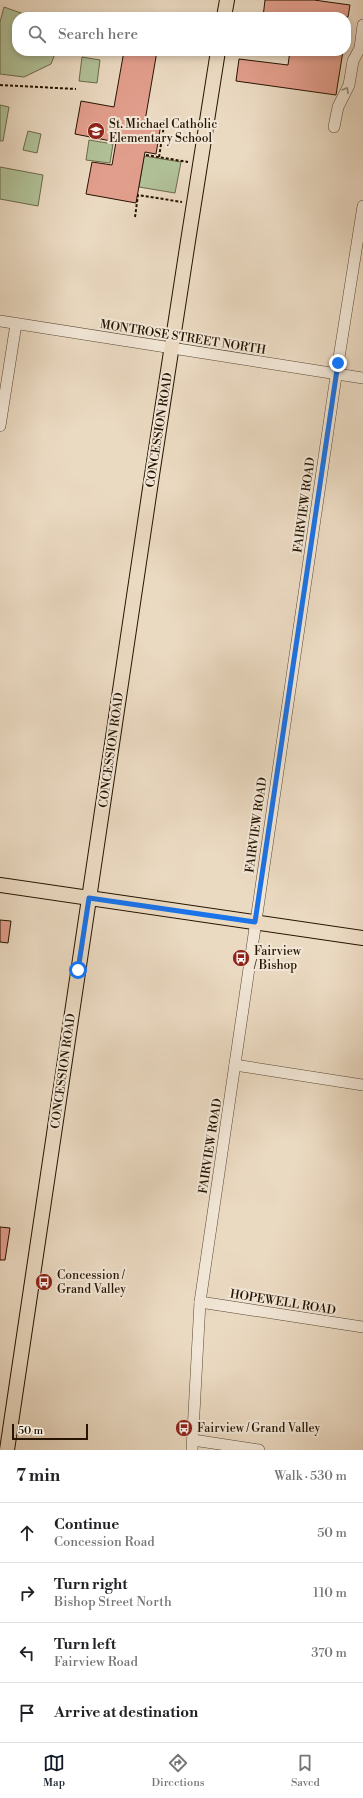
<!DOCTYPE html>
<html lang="en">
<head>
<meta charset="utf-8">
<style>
	body { margin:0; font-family:"Libre Bodoni",serif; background:#f2f2f2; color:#202124 }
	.scale { position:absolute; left:12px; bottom:10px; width:76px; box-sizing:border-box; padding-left:4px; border:2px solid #261401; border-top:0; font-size:11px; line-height:14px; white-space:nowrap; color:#261401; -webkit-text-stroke:3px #f2e7d7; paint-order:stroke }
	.stop { position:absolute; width:12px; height:12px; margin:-9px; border:3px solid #1a73e8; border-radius:50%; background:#fff }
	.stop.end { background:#1a73e8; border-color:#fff; box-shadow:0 1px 4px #0008 }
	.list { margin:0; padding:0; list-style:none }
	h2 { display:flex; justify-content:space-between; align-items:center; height:52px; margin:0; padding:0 16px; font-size:17px }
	h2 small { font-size:13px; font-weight:400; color:#757577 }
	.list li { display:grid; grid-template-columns:26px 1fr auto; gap:12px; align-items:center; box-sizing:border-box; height:60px; padding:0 16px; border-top:1px solid #e0e0e0 }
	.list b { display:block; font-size:15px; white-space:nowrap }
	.list p { margin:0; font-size:13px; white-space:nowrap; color:#757577 }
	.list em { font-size:13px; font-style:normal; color:#757577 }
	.icon { flex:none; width:22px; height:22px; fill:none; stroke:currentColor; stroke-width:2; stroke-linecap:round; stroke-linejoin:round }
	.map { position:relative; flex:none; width:363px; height:1450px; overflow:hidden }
	.search { position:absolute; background:#fff; box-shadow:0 2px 6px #0003; left:12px; right:12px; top:12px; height:44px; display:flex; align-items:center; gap:10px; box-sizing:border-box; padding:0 14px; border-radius:16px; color:#757577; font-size:15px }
	.sheet { height:292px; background:#fff }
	nav { display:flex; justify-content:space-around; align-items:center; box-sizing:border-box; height:56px; border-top:1px solid #e0e0e0; background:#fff; font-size:11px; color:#757577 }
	nav a { display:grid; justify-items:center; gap:2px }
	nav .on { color:#111827 }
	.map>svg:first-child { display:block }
	.green { fill:#b1c198; stroke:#6c6a4c }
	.building { fill:#e29e8c; stroke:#261401 }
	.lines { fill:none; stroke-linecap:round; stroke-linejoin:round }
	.minor-casing { stroke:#574631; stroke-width:12 }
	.major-casing { stroke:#261401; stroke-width:16 }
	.path { stroke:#261401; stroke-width:2; stroke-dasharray:3 2; stroke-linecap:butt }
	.minor { stroke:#f2e7d7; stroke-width:11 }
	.major { stroke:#ebdac2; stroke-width:14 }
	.oneway { stroke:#968877 }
	.route { stroke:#1a73e8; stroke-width:5 }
	.labels { text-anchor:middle; stroke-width:4; stroke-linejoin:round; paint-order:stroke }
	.poi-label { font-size:12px; fill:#261401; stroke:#f2e7d7; text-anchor:start }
	.street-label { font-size:12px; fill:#261401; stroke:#f2e7d7 }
</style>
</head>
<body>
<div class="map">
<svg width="363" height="1450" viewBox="0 0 363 1450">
	<rect width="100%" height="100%" fill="#ebdac2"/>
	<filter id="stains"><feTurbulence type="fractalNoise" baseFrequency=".005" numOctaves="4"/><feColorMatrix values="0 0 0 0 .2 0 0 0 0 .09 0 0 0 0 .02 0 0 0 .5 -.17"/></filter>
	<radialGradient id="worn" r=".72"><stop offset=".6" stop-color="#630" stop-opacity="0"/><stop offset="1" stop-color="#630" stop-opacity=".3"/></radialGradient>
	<g class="green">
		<polygon points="4,7 32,17 17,17 17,51 56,51 51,64 24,77 0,74 0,22"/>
		<polygon points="82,57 100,60 97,83 79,81"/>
		<polygon points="0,105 9,107 3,141 0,141"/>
		<polygon points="28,131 41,134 37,153 23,150"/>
		<polygon points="89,140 113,144 110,163 86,160"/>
		<polygon points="144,156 181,162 175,193 139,187"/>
		<polygon points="0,167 43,175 38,206 0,199"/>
	</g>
	<g class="building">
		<polygon points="265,0 314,0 350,5 348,17 263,17"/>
		<polygon points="124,51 157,51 145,121 161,124 156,154 145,152 136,203 86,194 92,162 112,165 116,142 75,134 81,101 114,107"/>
		<polygon points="290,51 343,51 336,95 236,81 239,59 288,65"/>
		<polygon points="0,920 11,921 8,943 0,942"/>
		<polygon points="0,1227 10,1228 5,1260 0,1260"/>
	</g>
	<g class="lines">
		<defs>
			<g id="minor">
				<polyline points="334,127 338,107 349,85 353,61 360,48 363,25"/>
				<polyline points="0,321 363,378"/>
				<polyline points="0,426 16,324"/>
				<polyline points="235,1065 363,1085"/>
				<polyline points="200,1302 363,1327"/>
				<polyline points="193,1440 259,1450"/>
				<polyline points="192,1450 200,1302 335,383 363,206"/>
			</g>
			<g id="major">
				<polyline points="224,17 227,0"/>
				<polyline points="0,885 363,938"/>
				<path d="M7 1450 152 475C174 334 195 192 218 51"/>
			</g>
		</defs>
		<use href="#minor" class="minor-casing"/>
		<use href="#major" class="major-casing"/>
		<g class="path">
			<polyline points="0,85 76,89"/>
			<polyline points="146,155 188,162"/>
			<polyline points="159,157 165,119"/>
			<polyline points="135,217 138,195 182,202"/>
		</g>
		<use href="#minor" class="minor"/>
		<use href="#major" class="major"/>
	</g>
	<defs><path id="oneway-chevron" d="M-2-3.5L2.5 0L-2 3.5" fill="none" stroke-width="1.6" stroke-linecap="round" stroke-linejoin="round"/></defs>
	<use class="oneway" href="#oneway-chevron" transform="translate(346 90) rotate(-60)"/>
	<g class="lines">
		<polyline class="route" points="78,970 89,898 255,922 338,363"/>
	</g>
	<defs>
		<symbol id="school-disc" viewBox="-11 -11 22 22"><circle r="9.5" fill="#8f2418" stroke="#f2e7d7"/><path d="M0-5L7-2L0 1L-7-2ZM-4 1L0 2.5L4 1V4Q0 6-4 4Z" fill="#fff"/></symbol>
		<symbol id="bus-disc" viewBox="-11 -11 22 22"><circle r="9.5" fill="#8f2418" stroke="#f2e7d7"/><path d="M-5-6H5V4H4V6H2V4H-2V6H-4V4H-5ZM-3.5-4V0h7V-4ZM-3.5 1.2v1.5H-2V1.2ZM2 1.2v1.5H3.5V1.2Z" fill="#fff"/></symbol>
	</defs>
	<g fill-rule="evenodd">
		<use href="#school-disc" x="86" y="121" width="20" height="20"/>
		<use href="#bus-disc" x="231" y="948" width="20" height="20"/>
		<use href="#bus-disc" x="34" y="1272" width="20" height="20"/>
		<use href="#bus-disc" x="174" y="1418" width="20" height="20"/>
	</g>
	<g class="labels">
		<g class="poi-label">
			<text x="109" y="128">St. Michael Catholic<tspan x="109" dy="14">Elementary School</tspan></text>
			<text x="254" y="955">Fairview<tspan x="254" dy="14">/ Bishop</tspan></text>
			<text x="57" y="1279">Concession /<tspan x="57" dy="14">Grand Valley</tspan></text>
			<text x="197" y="1432">Fairview / Grand Valley</text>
		</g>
		<g class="street-label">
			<text transform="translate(183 337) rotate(9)" y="4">MONTROSE STREET NORTH</text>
			<text transform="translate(159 430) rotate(-81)" y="4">CONCESSION ROAD</text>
			<text transform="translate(304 505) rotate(-82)" y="4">FAIRVIEW ROAD</text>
			<text transform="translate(111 750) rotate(-82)" y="4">CONCESSION ROAD</text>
			<text transform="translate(256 825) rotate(-82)" y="4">FAIRVIEW ROAD</text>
			<text transform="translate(63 1071) rotate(-82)" y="4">CONCESSION ROAD</text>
			<text transform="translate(210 1146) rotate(-81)" y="4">FAIRVIEW ROAD</text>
			<text transform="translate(283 1302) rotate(9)" y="4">HOPEWELL ROAD</text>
		</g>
	</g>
	<rect width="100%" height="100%" filter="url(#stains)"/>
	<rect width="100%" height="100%" fill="url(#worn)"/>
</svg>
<div class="scale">50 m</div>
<div class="stop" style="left:78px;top:970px"></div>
<div class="stop end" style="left:338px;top:363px"></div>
<div class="search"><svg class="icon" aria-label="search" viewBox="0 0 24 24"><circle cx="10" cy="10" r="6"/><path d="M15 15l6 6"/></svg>Search here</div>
</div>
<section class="sheet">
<h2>7 min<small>Walk · 530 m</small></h2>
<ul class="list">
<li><svg class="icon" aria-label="ahead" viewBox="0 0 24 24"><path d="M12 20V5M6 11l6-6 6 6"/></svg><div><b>Continue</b><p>Concession Road</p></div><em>50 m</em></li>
<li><svg class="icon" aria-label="right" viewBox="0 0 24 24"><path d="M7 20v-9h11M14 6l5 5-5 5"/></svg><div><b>Turn right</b><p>Bishop Street North</p></div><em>110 m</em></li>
<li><svg class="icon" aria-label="left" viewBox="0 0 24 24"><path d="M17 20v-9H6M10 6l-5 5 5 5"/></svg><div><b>Turn left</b><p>Fairview Road</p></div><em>370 m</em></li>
<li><svg class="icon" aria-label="arrive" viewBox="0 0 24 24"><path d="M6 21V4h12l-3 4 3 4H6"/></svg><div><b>Arrive at destination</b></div></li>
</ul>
</section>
<nav>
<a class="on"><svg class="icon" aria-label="map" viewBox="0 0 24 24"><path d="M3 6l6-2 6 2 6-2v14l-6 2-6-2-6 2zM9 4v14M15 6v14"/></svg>Map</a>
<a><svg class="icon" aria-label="directions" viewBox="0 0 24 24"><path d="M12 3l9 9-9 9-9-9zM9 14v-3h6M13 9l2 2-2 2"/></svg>Directions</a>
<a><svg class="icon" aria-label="saved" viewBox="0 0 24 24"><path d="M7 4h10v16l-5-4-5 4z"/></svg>Saved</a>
</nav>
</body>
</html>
